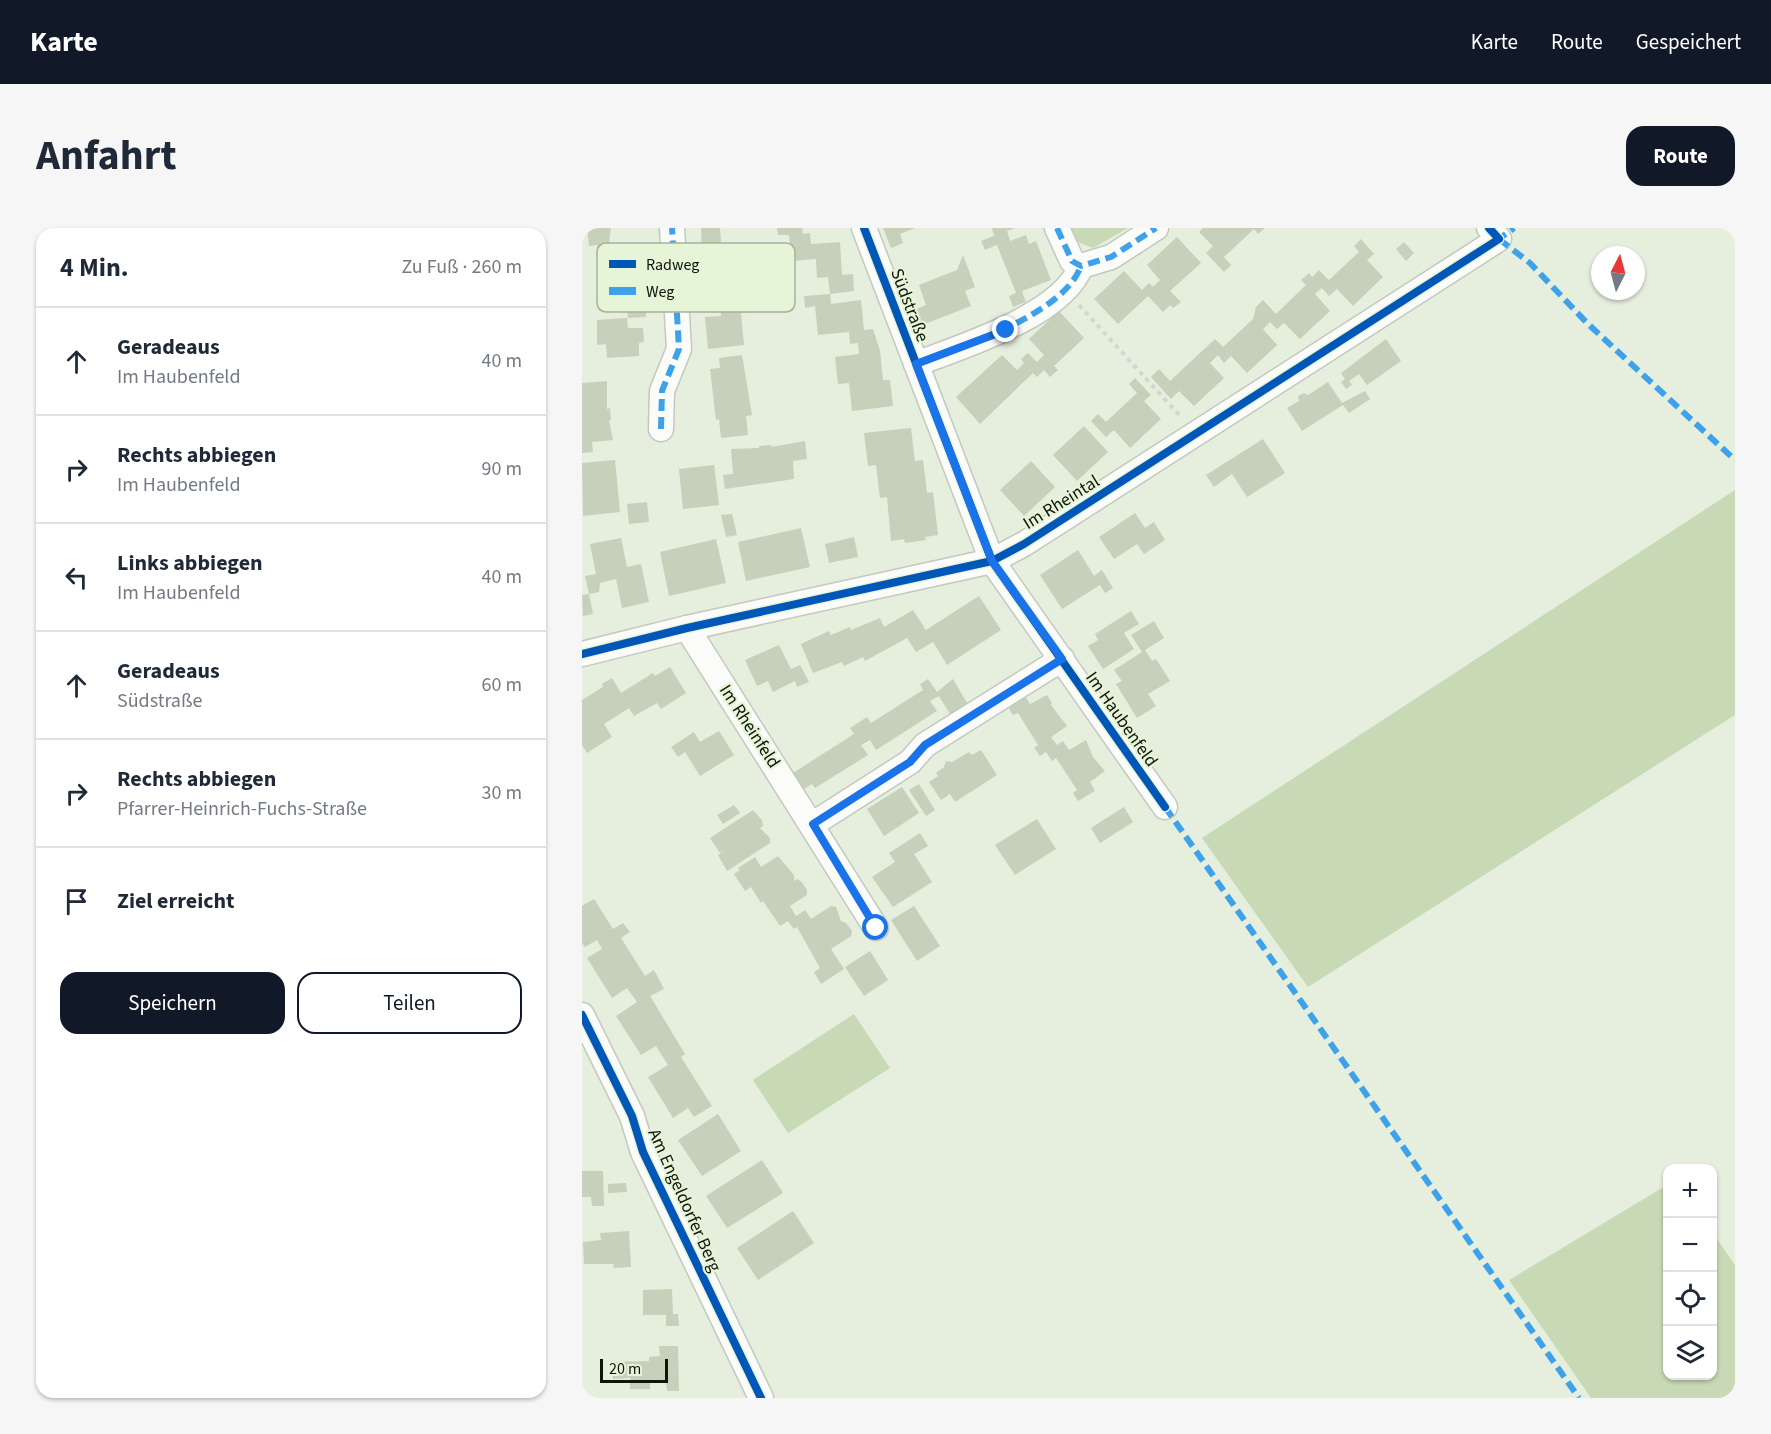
<!DOCTYPE html>
<html lang="de">
<head>
<meta charset="utf-8">
<style>
	body { margin:0; font-family:"Source Sans 3",sans-serif; background:#f6f6f7; color:#1f2937 }
	.controls { position:absolute; right:18px; bottom:18px; display:grid; overflow:hidden; border-radius:12px; box-shadow:0 2px 4px #0004 }
	.controls button { width:54px; height:54px; display:grid; place-items:center; padding:0; border:0; border-bottom:2px solid #e0e1e3; background:#fff; color:#1f2937; font:30px sans-serif }
	.compass { position:absolute; left:1009px; top:18px; width:54px; height:54px; border-radius:50%; background:#fff; box-shadow:0 2px 4px #0004; rotate:6deg }
	.scale { position:absolute; left:18px; bottom:15px; width:68px; box-sizing:border-box; padding-left:6px; border:3px solid #10150c; border-top:0; font-size:16px; line-height:21px; white-space:nowrap; color:#10150c; -webkit-text-stroke:4px #e6f4d8; paint-order:stroke }
	.stop { position:absolute; width:18px; height:18px; margin:-14px; border:4px solid #1a73e8; border-radius:50%; background:#fff }
	.stop.end { background:#1a73e8; border-color:#fff; box-shadow:0 2px 6px #0008 }
	.list { margin:0; padding:0; list-style:none }
	h2 { display:flex; justify-content:space-between; align-items:center; height:78px; margin:0; padding:0 24px; font-size:26px }
	h2 small { font-size:20px; font-weight:400; color:#747a83 }
	.list li { display:grid; grid-template-columns:39px 1fr auto; gap:18px; align-items:center; box-sizing:border-box; height:108px; padding:0 24px; border-top:2px solid #e0e1e3 }
	.list b { display:block; font-size:22px; white-space:nowrap }
	.list p { margin:0; font-size:20px; white-space:nowrap; color:#747a83 }
	.list em { font-size:20px; font-style:normal; color:#747a83 }
	.actions { display:flex; gap:12px; padding:18px 24px }
	.actions a { flex:1; padding:14px 0; border:2px solid #111827; border-radius:18px; text-align:center; font-size:21px; color:#111827 }
	.actions .main { background:#111827; color:#fff }
	.icon { flex:none; width:33px; height:33px; fill:none; stroke:currentColor; stroke-width:2; stroke-linecap:round; stroke-linejoin:round }
	.map { position:relative; flex:none; width:1153px; height:1170px; overflow:hidden; border-radius:18px }
	header { display:flex; align-items:center; gap:36px; box-sizing:border-box; height:84px; padding:0 30px; background:#111827; color:#fff }
	header strong { font-size:28px }
	nav { display:flex; gap:33px; margin-inline-start:auto; font-size:21px }
	.intro { display:flex; align-items:center; justify-content:space-between; box-sizing:border-box; height:144px; padding:0 36px }
	h1 { margin:0; font-size:42px }
	.button { padding:15px 27px; border-radius:18px; background:#111827; color:#fff; font-size:21px; font-weight:700 }
	main { display:flex; gap:36px; padding:0 36px }
	aside { flex:1; background:#fff; border-radius:18px; box-shadow:0 2px 4px #0004 }
	.map>svg:first-child { display:block }
	.green { fill:#c7d9b5 }
	.building { fill:#c6d0ba }
	.lines { fill:none; stroke-linecap:round; stroke-linejoin:round }
	.minor-casing { stroke:#c3c9bd; stroke-width:27 }
	.path { stroke:#d4d6d2; stroke-width:4; stroke-dasharray:4.5 4.5; stroke-linecap:butt }
	.minor { stroke:#fbfcfa; stroke-width:24 }
	.quiet { stroke:#3da2e9; stroke-width:6; stroke-dasharray:12 6; stroke-linecap:butt }
	.cycleway-casing { stroke:#e6f4d8; stroke-width:11 }
	.cycleway { stroke:#0057b8; stroke-width:8 }
	.route { stroke:#1a73e8; stroke-width:8 }
	.labels { text-anchor:middle; stroke-width:4.5; stroke-linejoin:round; paint-order:stroke }
	.street-label { font-size:18px; fill:#10150c; stroke:#e6f4d8 }
	.key { fill:#e6f4d8; stroke:#a6b19b; stroke-width:1.5 }
	.key-label { font-size:16px; fill:#10150c }
</style>
</head>
<body>
<header>
<strong>Karte</strong>
<nav><a>Karte</a><a>Route</a><a>Gespeichert</a></nav>
</header>
<div class="intro"><h1>Anfahrt</h1><a class="button">Route</a></div>
<main>
<aside>
<h2>4 Min.<small>Zu Fuß · 260 m</small></h2>
<ul class="list">
<li><svg class="icon" aria-label="ahead" viewBox="0 0 24 24"><path d="M12 20V5M6 11l6-6 6 6"/></svg><div><b>Geradeaus</b><p>Im Haubenfeld</p></div><em>40 m</em></li>
<li><svg class="icon" aria-label="right" viewBox="0 0 24 24"><path d="M7 20v-9h11M14 6l5 5-5 5"/></svg><div><b>Rechts abbiegen</b><p>Im Haubenfeld</p></div><em>90 m</em></li>
<li><svg class="icon" aria-label="left" viewBox="0 0 24 24"><path d="M17 20v-9H6M10 6l-5 5 5 5"/></svg><div><b>Links abbiegen</b><p>Im Haubenfeld</p></div><em>40 m</em></li>
<li><svg class="icon" aria-label="ahead" viewBox="0 0 24 24"><path d="M12 20V5M6 11l6-6 6 6"/></svg><div><b>Geradeaus</b><p>Südstraße</p></div><em>60 m</em></li>
<li><svg class="icon" aria-label="right" viewBox="0 0 24 24"><path d="M7 20v-9h11M14 6l5 5-5 5"/></svg><div><b>Rechts abbiegen</b><p>Pfarrer-Heinrich-Fuchs-Straße</p></div><em>30 m</em></li>
<li><svg class="icon" aria-label="arrive" viewBox="0 0 24 24"><path d="M6 21V4h12l-3 4 3 4H6"/></svg><div><b>Ziel erreicht</b></div></li>
</ul>
<div class="actions"><a class="main">Speichern</a><a>Teilen</a></div>
</aside>
<div class="map">
<svg width="1153" height="1170" viewBox="0 0 1153 1170">
	<rect width="100%" height="100%" fill="#e6eede"/>
	<g class="green">
		<polygon points="489,0 546,0 511,20 496,14"/>
		<polygon points="1153,262 1153,487 726,759 620,610"/>
		<polygon points="272,786 308,840 206,905 171,852"/>
		<polygon points="1085,957 1086,1148 1130,1148 1131,1005 1153,1037 1153,1170 1009,1170 927,1052"/>
	</g>
	<g class="building">
		<polygon points="5,0 29,0 27,15 53,14 56,57 58,57 59,78 64,78 64,89 46,90 45,80 21,81 15,17 7,18"/>
		<polygon points="119,0 138,0 143,77 167,74 169,84 159,85 162,117 126,121 123,89 139,88 138,78 122,80"/>
		<polygon points="195,0 220,0 221,6 228,5 229,16 258,14 260,47 271,46 272,63 248,66 246,49 235,50 234,31 209,33 207,7 196,7"/>
		<polygon points="301,0 333,0 318,6 321,15 309,20"/>
		<polygon points="410,0 433,0 425,3 428,13 444,7 447,16 454,13 469,52 440,63 444,74 431,79 427,68 434,65 415,17 403,22 399,13 412,8"/>
		<polygon points="621,0 683,0 676,6 672,1 642,29 649,37 642,44 624,25 631,18 617,4"/>
		<polygon points="595,9 619,35 588,63 599,74 591,80 588,77 581,84 566,68 536,96 512,71 542,43 560,62 567,55 571,59 578,52 565,37"/>
		<polygon points="779,11 792,26 785,32 801,49 771,78 755,61 747,68 740,60 733,66 748,83 718,111 702,95 695,101 688,94 681,101 695,117 665,145 649,128 642,135 636,127 628,135 642,150 612,178 597,163 589,171 569,149 577,141 588,153 633,111 641,119 671,91 674,79 681,72 694,86 724,57 719,52 727,45 730,49 737,42 747,52 777,24 772,18"/>
		<polygon points="822,14 832,25 824,33 814,21"/>
		<polygon points="381,27 393,59 383,63 389,78 338,98 332,82 344,77 337,57 375,42"/>
		<polygon points="248,66 249,76 279,72 282,102 291,101 298,123 301,152 308,152 311,178 270,183 267,155 256,156 253,129 277,126 276,115 268,116 267,104 236,107 233,78 223,80 222,68"/>
		<polygon points="477,83 502,110 472,138 476,142 468,149 462,142 455,149 451,145 398,196 374,169 420,127 435,142 442,135 439,131 446,125 455,134 462,127 447,111"/>
		<polygon points="45,90 46,100 61,100 62,114 57,115 57,128 25,130 24,116 15,117 15,92"/>
		<polygon points="804,111 819,133 785,157 777,146 767,153 770,157 764,161 759,154 763,151 759,145"/>
		<polygon points="160,127 170,187 164,188 166,207 139,210 137,191 134,192 128,141 138,140 137,130"/>
		<polygon points="553,150 569,167 562,173 579,191 548,220 532,202 524,209 509,193 516,186 524,194 555,165 547,156"/>
		<polygon points="25,153 25,181 28,180 29,192 27,192 31,212 10,214 11,224 0,225 0,155"/>
		<polygon points="746,154 760,175 783,163 788,171 767,185 761,177 720,203 705,180 717,173 716,168 722,165 726,167"/>
		<polygon points="502,198 526,224 495,253 471,227"/>
		<polygon points="329,200 333,233 341,232 345,265 351,264 356,307 343,309 344,312 323,315 322,311 309,313 305,269 298,270 294,237 286,238 282,205"/>
		<polygon points="681,211 703,245 665,269 650,246 632,259 624,247"/>
		<polygon points="223,213 225,231 211,233 212,251 143,261 141,247 151,246 149,221 177,220 177,218 189,217 189,219"/>
		<polygon points="33,232 38,284 1,288 0,235"/>
		<polygon points="449,233 473,259 442,288 418,262"/>
		<polygon points="132,237 137,277 101,281 97,241"/>
		<polygon points="65,274 67,294 47,296 45,276"/>
		<polygon points="553,285 563,300 572,294 583,312 562,326 555,316 532,331 517,309"/>
		<polygon points="150,286 155,307 144,309 139,287"/>
		<polygon points="219,300 228,339 164,353 156,314"/>
		<polygon points="272,309 276,329 247,335 243,316"/>
		<polygon points="39,310 45,339 59,336 67,374 40,380 34,351 18,355 17,364 7,366 11,386 1,388 0,367 7,366 3,348 14,346 8,316"/>
		<polygon points="134,311 144,355 87,368 78,324"/>
		<polygon points="496,322 512,348 520,342 531,360 523,365 518,357 480,381 458,347"/>
		<polygon points="397,368 419,402 365,437 351,414 334,424 325,410 283,433 281,429 262,438 260,434 231,445 219,416 247,403 249,407 268,399 269,402 298,390 302,399 331,382 344,402"/>
		<polygon points="549,383 557,396 542,405 552,421 521,441 506,418 516,412 513,406"/>
		<polygon points="572,393 582,410 563,422 570,433 574,431 588,453 566,466 574,478 555,490 534,456 540,453 532,442 560,424 549,407"/>
		<polygon points="197,417 209,441 218,437 227,454 215,459 213,453 191,464 186,453 175,458 163,432"/>
		<polygon points="88,439 104,465 79,481 75,475 52,488 47,480 22,496 30,509 5,525 0,517 0,472 21,459 20,456 30,450 39,465 71,445 73,448"/>
		<polygon points="346,451 355,464 371,451 385,475 368,486 357,468 348,473 355,483 294,522 288,512 279,517 286,527 233,560 230,556 222,561 211,545 272,506 268,500 285,489 289,495 341,462 338,456"/>
		<polygon points="465,467 470,475 469,477 485,498 469,509 475,517 481,513 487,522 504,512 511,529 523,543 508,554 513,563 496,573 491,565 495,562 474,530 470,533 464,524 458,528 452,520 456,517 436,485 431,487 426,479 443,468 448,476"/>
		<polygon points="137,503 152,527 118,548 103,524 96,529 89,519 112,504 118,514"/>
		<polygon points="399,522 415,547 373,574 368,566 359,572 347,554 356,548 354,545 362,539 364,533 370,534 387,524 390,527"/>
		<polygon points="337,556 353,582 344,588 327,562"/>
		<polygon points="320,559 337,585 302,608 285,581"/>
		<polygon points="152,577 158,585 141,596 135,587"/>
		<polygon points="542,579 551,594 518,615 509,600"/>
		<polygon points="171,582 180,592 181,598 178,600 188,610 188,615 145,643 136,627 144,622 138,625 128,610"/>
		<polygon points="455,591 474,621 433,647 413,617"/>
		<polygon points="338,605 346,618 332,626 350,654 311,679 290,649 313,634 307,625"/>
		<polygon points="196,628 212,647 212,653 215,651 220,654 225,662 225,667 208,678 214,688 223,682 229,691 249,678 254,679 259,693 264,695 270,703 269,708 249,721 262,741 239,756 232,744 238,740 215,699 212,701 206,693 198,698 181,673 179,675 169,659 163,663 152,646 158,642 156,640 173,629 179,639"/>
		<polygon points="12,671 31,701 41,695 48,704 39,710 63,748 72,742 82,761 68,768 103,826 99,829 130,878 112,889 106,880 91,890 66,849 86,837 74,818 59,827 34,788 55,774 45,760 30,770 5,730 20,721 15,712 3,719 0,715 0,678"/>
		<polygon points="332,678 358,718 335,733 309,692"/>
		<polygon points="288,723 306,752 282,768 263,739"/>
		<polygon points="136,886 159,923 120,948 96,912"/>
		<polygon points="180,932 201,965 145,1000 124,968"/>
		<polygon points="0,943 21,943 22,978 10,978 9,969 0,969"/>
		<polygon points="44,955 45,964 26,965 26,956"/>
		<polygon points="211,983 232,1015 176,1052 155,1020"/>
		<polygon points="47,1003 49,1039 31,1040 32,1036 2,1036 1,1014 19,1012 18,1005"/>
		<polygon points="90,1061 91,1086 96,1086 97,1098 84,1098 84,1087 61,1087 61,1062"/>
		<polygon points="77,1118 96,1118 97,1163 85,1163 84,1154 68,1155 68,1161 48,1161 48,1150 31,1151 30,1134 67,1133 67,1129 78,1128"/>
	</g>
	<g class="lines">
		<defs>
			<g id="minor">
				<polyline points="282,0 410,333 583,579"/>
				<polyline points="475,0 490,33 499,38 529,29 574,0"/>
				<path d="M334 136C381 118 481 87 499 38"/>
				<polyline points="79,201 80,163 97,121 90,0"/>
				<polyline points="105,400 294,700"/>
				<polyline points="0,426 105,400 410,333 442,316 917,11 907,0"/>
				<polyline points="231,596 328,534 343,517 480,431"/>
				<polyline points="0,787 50,888 61,924 179,1170"/>
			</g>
		</defs>
		<use href="#minor" class="minor-casing"/>
		<polyline class="path" points="497,77 599,189"/>
		<use href="#minor" class="minor"/>
		<g class="quiet">
			<polyline points="475,0 490,33 499,38 529,29 574,0"/>
			<polyline points="917,11 948,35 1005,95 1153,232"/>
			<polyline points="914,13 932,0"/>
			<path d="M334 136C381 118 481 87 499 38"/>
			<polyline points="79,201 80,163 97,121 90,0"/>
			<polyline points="583,579 997,1170"/>
		</g>
		<defs>
			<g id="cycleway">
				<polyline points="282,0 410,333 583,579"/>
				<polyline points="0,426 105,400 410,333 442,316 917,11 907,0"/>
				<polyline points="0,787 50,888 61,924 179,1170"/>
			</g>
		</defs>
		<use href="#cycleway" class="cycleway-casing"/>
		<use href="#cycleway" class="cycleway"/>
	</g>
	<g class="lines">
		<polyline class="route" points="294,700 231,596 328,534 343,517 480,431 410,333 334,136 424,102"/>
	</g>
	<g class="labels">
		<g class="street-label">
			<text transform="translate(328 77) rotate(69)" y="6">Südstraße</text>
			<text transform="translate(479 274) rotate(-32)" y="6">Im Rheintal</text>
			<text transform="translate(540 491) rotate(55)" y="6">Im Haubenfeld</text>
			<text transform="translate(168 498) rotate(57)" y="6">Im Rheinfeld</text>
			<text transform="translate(103 972) rotate(66)" y="6">Am Engeldorfer Berg</text>
		</g>
	</g>
	<rect x="15" y="15" width="198" height="69" rx="9" class="key"/>
	<rect x="27" y="32" width="27" height="8" fill="#0057b8"/>
	<rect x="27" y="59" width="27" height="8" fill="#3da2e9"/>
	<g class="key-label">
		<text x="64" y="42">Radweg</text>
		<text x="64" y="69">Weg</text>
	</g>
</svg>
<div class="controls">
<button>+</button>
<button>−</button>
<button><svg class="icon" aria-label="locate" viewBox="0 0 24 24"><circle cx="12" cy="12" r="6"/><path d="M12 2v4M12 18v4M2 12h4M18 12h4"/></svg></button>
<button><svg class="icon" aria-label="layers" viewBox="0 0 24 24"><path d="M12 4l9 5-9 5-9-5zM3 14l9 5 9-5"/></svg></button>
</div>
<svg class="compass" viewBox="-18 -18 36 36"><path d="M0-13l5 13h-10z" fill="#e53935"/><path d="M0 13l5-13h-10z" fill="#747a83"/></svg>
<div class="scale">20 m</div>
<div class="stop" style="left:294px;top:700px"></div>
<div class="stop end" style="left:424px;top:102px"></div>
</div>
</main>
</body>
</html>
